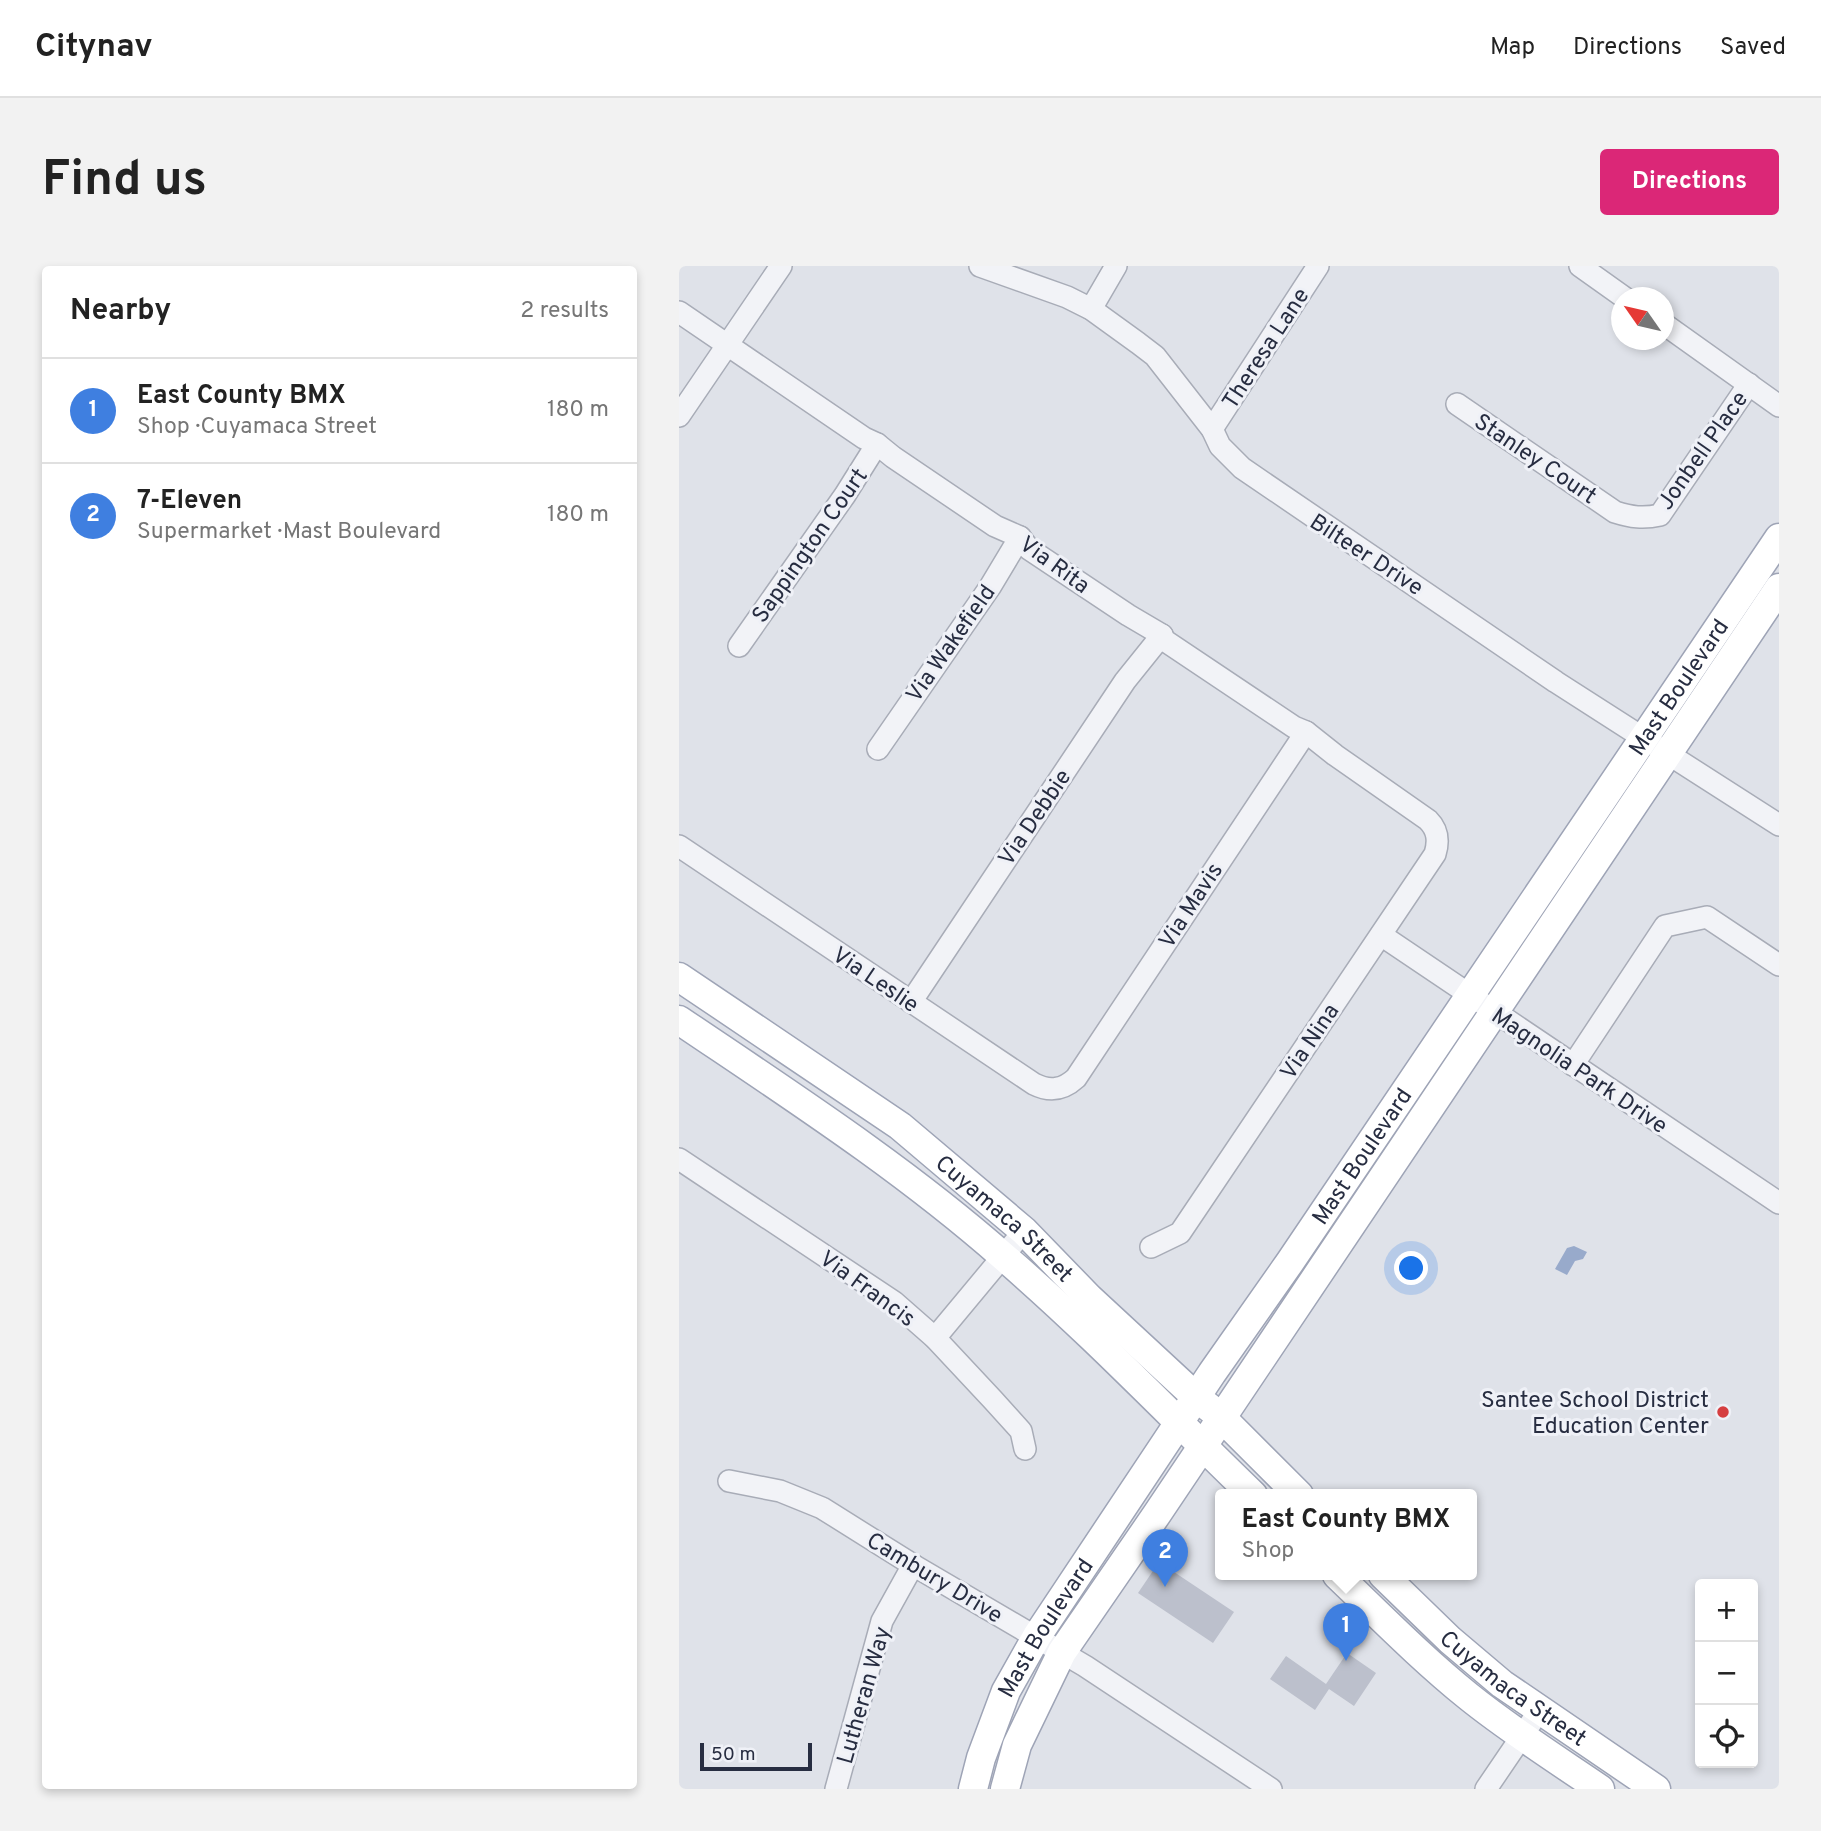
<!DOCTYPE html>
<html lang="en">
<head>
<meta charset="utf-8">
<style>
	body { margin:0; font-family:Overpass,sans-serif; background:#f2f2f2; color:#222 }
	.controls { position:absolute; right:21px; bottom:21px; display:grid; overflow:hidden; border-radius:7px; box-shadow:0 4px 10px #0003 }
	.controls button { width:63px; height:63px; display:grid; place-items:center; padding:0; border:0; border-bottom:2px solid #e0e0e0; background:#fff; color:#222; font:35px sans-serif }
	.compass { position:absolute; left:932px; top:21px; width:63px; height:63px; border-radius:50%; background:#fff; box-shadow:0 4px 10px #0003; rotate:304deg }
	.scale { position:absolute; left:21px; bottom:18px; width:112px; box-sizing:border-box; padding-left:7px; border:4px solid #272d41; border-top:0; font-size:19px; line-height:24px; white-space:nowrap; color:#272d41; -webkit-text-stroke:5px #eff1f7; paint-order:stroke }
	.you { position:absolute; left:733px; top:1003px; width:24px; height:24px; margin:-18px; border:5px solid #fff; border-radius:50%; background:#1a73e8; box-shadow:0 0 0 10px #1a73e833 }
	.badge { display:grid; place-items:center; width:46px; height:46px; border-radius:50%; background:#db2777; color:#fff; font-size:23px; font-weight:700 }
	.pin { position:absolute; translate:-50% -58px; filter:drop-shadow(0 2px 4px #0008) }
	.pin::after { content:''; position:absolute; top:37px; width:24px; height:21px; background:inherit; clip-path:polygon(0 0,100% 0,50% 100%) }
	.popup { position:absolute; left:536px; top:1223px; width:262px; height:91px; box-sizing:border-box; display:grid; place-content:center; border-radius:7px; background:#fff; filter:drop-shadow(0 2px 5px #0005); font-size:23px; white-space:nowrap; color:#767676 }
	.popup b { font-size:26px; color:#222 }
	.popup::after { content:''; position:absolute; left:50%; top:100%; margin-left:-14px; border:14px solid transparent; border-top-color:#fff }
	.list { margin:0; padding:0; list-style:none }
	h2 { display:flex; justify-content:space-between; align-items:center; height:91px; margin:0; padding:0 28px; font-size:30px }
	h2 small { font-size:23px; font-weight:400; color:#767676 }
	.list li { display:grid; grid-template-columns:46px 1fr auto; gap:21px; align-items:center; box-sizing:border-box; height:105px; padding:0 28px; border-top:2px solid #e0e0e0 }
	.list b { display:block; font-size:26px; white-space:nowrap }
	.list p { margin:0; font-size:23px; white-space:nowrap; color:#767676 }
	.list em { font-size:23px; font-style:normal; color:#767676 }
	.icon { flex:none; width:38px; height:38px; fill:none; stroke:currentColor; stroke-width:2; stroke-linecap:round; stroke-linejoin:round }
	.map { position:relative; flex:none; width:1100px; height:1523px; overflow:hidden; border-radius:7px }
	header { display:flex; align-items:center; gap:42px; box-sizing:border-box; height:98px; padding:0 35px; background:#fff; border-bottom:2px solid #e0e0e0 }
	header strong { font-size:33px }
	nav { display:flex; gap:38px; margin-inline-start:auto; font-size:24px }
	.intro { display:flex; align-items:center; justify-content:space-between; box-sizing:border-box; height:168px; padding:0 42px }
	h1 { margin:0; font-size:49px }
	.button { padding:18px 32px; border-radius:7px; background:#db2777; color:#fff; font-size:24px; font-weight:700 }
	main { display:flex; gap:42px; padding:0 42px }
	aside { flex:1; background:#fff; border-radius:7px; box-shadow:0 4px 10px #0003 }
	.map>svg:first-child { display:block }
	.water { fill:#98aacb }
	.building { fill:#bcc0cc }
	.lines { fill:none; stroke-linecap:round; stroke-linejoin:round }
	.minor-casing { stroke:#a8acb7; stroke-width:24 }
	.major-casing { stroke:#9ea4b6; stroke-width:31 }
	.minor { stroke:#f2f3f7; stroke-width:21 }
	.major { stroke:#fff; stroke-width:28 }
	.poi-dot { fill:#d53e40; stroke:#eff1f7; stroke-width:2.5 }
	.labels { text-anchor:middle; stroke-width:6; stroke-linejoin:round; paint-order:stroke }
	.street-label { font-size:23px; fill:#272d41; stroke:#eff1f7 }
	.poi-label { font-size:23px; fill:#272d41; stroke:#eff1f7; text-anchor:end }
</style>
</head>
<body>
<header>
<strong>Citynav</strong>
<nav><a>Map</a><a>Directions</a><a>Saved</a></nav>
</header>
<div class="intro"><h1>Find us</h1><a class="button">Directions</a></div>
<main>
<aside>
<h2>Nearby<small>2 results</small></h2>
<ul class="list">
<li><span class="badge" style="background:#3f7fe0">1</span><div><b>East County BMX</b><p>Shop · Cuyamaca Street</p></div><em>180 m</em></li>
<li><span class="badge" style="background:#3f7fe0">2</span><div><b>7-Eleven</b><p>Supermarket · Mast Boulevard</p></div><em>180 m</em></li>
</ul>
</aside>
<div class="map">
<svg width="1100" height="1523" viewBox="0 0 1100 1523">
	<rect width="100%" height="100%" fill="#dfe2e9"/>
	<polygon class="water" points="895,980 908,986 904,993 896,995 888,1009 876,1003 888,982"/>
	<g class="building">
		<polygon points="480,1296 555,1346 534,1377 459,1327"/>
		<polygon points="668,1387 697,1407 675,1440 650,1423 636,1444 591,1413 607,1390 647,1418"/>
	</g>
	<g class="lines">
		<defs>
			<g id="minor">
				<polyline points="301,0 388,31 412,43 459,77 476,90 533,163 541,180 563,202 877,416 1100,559"/>
				<polyline points="901,0 946,32"/>
				<polyline points="412,43 437,0"/>
				<path d="M0 46 185 172 198 178 214 191 316 260 341 271 350 283 449 349 483 369 485 374 615 461 627 466 656 489 749 554C759 564 760 575 756 588L501 967 472 981"/>
				<polyline points="985,58 1100,140"/>
				<path d="M778 138 936 246C952 251 964 253 981 249L1070 118"/>
				<polyline points="0,150 102,0"/>
				<polyline points="533,163 639,0"/>
				<polyline points="60,380 166,229 198,178"/>
				<polyline points="199,483 311,321 341,271"/>
				<path d="M0 580 355 818C371 826 384 824 397 812L627 466"/>
				<polyline points="702,669 1100,937"/>
				<polyline points="232,736 446,415 483,369"/>
				<polyline points="894,799 986,660 1028,651 1100,699"/>
				<polyline points="0,893 215,1036 256,1072 314,1134 342,1165 346,1183"/>
				<polyline points="256,1072 345,965"/>
				<polyline points="50,1215 101,1225 143,1242 234,1299 406,1400 592,1523"/>
				<polyline points="157,1523 203,1355 234,1299"/>
				<polyline points="807,1523 860,1445"/>
			</g>
			<g id="major">
				<path id="s1" d="M0 711 221 860 345 965 410 1032 517 1131 542 1151 620 1229"/>
				<path d="M0 754C111 829 224 902 325 991 412 1066 491 1149 574 1229"/>
				<path d="M658 1309C701 1350 743 1393 789 1430 831 1464 877 1493 921 1523"/>
				<path id="s2" d="M704 1309 771 1374 823 1418 977 1523"/>
				<path id="s3" d="M294 1523 302 1492 327 1425 358 1370 533 1107 611 996 1100 272"/>
				<polyline points="326,1523 338,1479 383,1386 478,1248 1100,322"/>
			</g>
		</defs>
		<use href="#minor" class="minor-casing"/>
		<use href="#major" class="major-casing"/>
		<use href="#minor" class="minor"/>
		<use href="#major" class="major"/>
	</g>
	<circle class="poi-dot" cx="1044" cy="1146" r="7"/>
	<g class="labels">
		<g class="street-label">
			<text transform="translate(586 82) rotate(-57)" y="8">Theresa Lane</text>
			<text transform="translate(1023 184) rotate(-55)" y="8">Jonbell Place</text>
			<text transform="translate(857 192) rotate(34)" y="8">Stanley Court</text>
			<text transform="translate(130 279) rotate(-55)" y="8">Sappington Court</text>
			<text transform="translate(688 288) rotate(33)" y="8">Bilteer Drive</text>
			<text transform="translate(376 298) rotate(36)" y="8">Via Rita</text>
			<text transform="translate(271 377) rotate(-55)" y="8">Via Wakefield</text>
			<text dy="8" stroke="none"><textPath href="#s3" startOffset="1312">Mast Boulevard</textPath></text>
			<text transform="translate(355 551) rotate(-56)" y="8">Via Debbie</text>
			<text transform="translate(511 639) rotate(-57)" y="8">Via Mavis</text>
			<text transform="translate(197 713) rotate(34)" y="8">Via Leslie</text>
			<text transform="translate(630 775) rotate(-56)" y="8">Via Nina</text>
			<text transform="translate(901 804) rotate(34)" y="8">Magnolia Park Drive</text>
			<text dy="8" stroke="none"><textPath href="#s3" startOffset="746">Mast Boulevard</textPath></text>
			<text dy="8" stroke="none"><textPath href="#s1" startOffset="406">Cuyamaca Street</textPath></text>
			<text transform="translate(189 1022) rotate(36)" y="8">Via Francis</text>
			<text transform="translate(256 1311) rotate(31)" y="8">Cambury Drive</text>
			<text dy="8" stroke="none"><textPath href="#s3" startOffset="178">Mast Boulevard</textPath></text>
			<text dy="8" stroke="none"><textPath href="#s2" startOffset="173">Cuyamaca Street</textPath></text>
			<text transform="translate(184 1429) rotate(-74)" y="8">Lutheran Way</text>
		</g>
		<g class="poi-label">
			<text x="1030" y="1141">Santee School District<tspan x="1030" dy="26">Education Center</tspan></text>
		</g>
	</g>
</svg>
<div class="controls">
<button>+</button>
<button>−</button>
<button><svg class="icon" aria-label="locate" viewBox="0 0 24 24"><circle cx="12" cy="12" r="6"/><path d="M12 2v4M12 18v4M2 12h4M18 12h4"/></svg></button>
</div>
<svg class="compass" viewBox="-18 -18 36 36"><path d="M0-13l5 13h-10z" fill="#e53935"/><path d="M0 13l5-13h-10z" fill="#767676"/></svg>
<div class="scale">50 m</div>
<div class="you"></div>
<div class="pin badge" style="left:667px;top:1395px;background:#3f7fe0">1</div>
<div class="popup"><b>East County BMX</b>Shop</div>
<div class="pin badge" style="left:486px;top:1321px;background:#3f7fe0">2</div>
</div>
</main>
</body>
</html>
